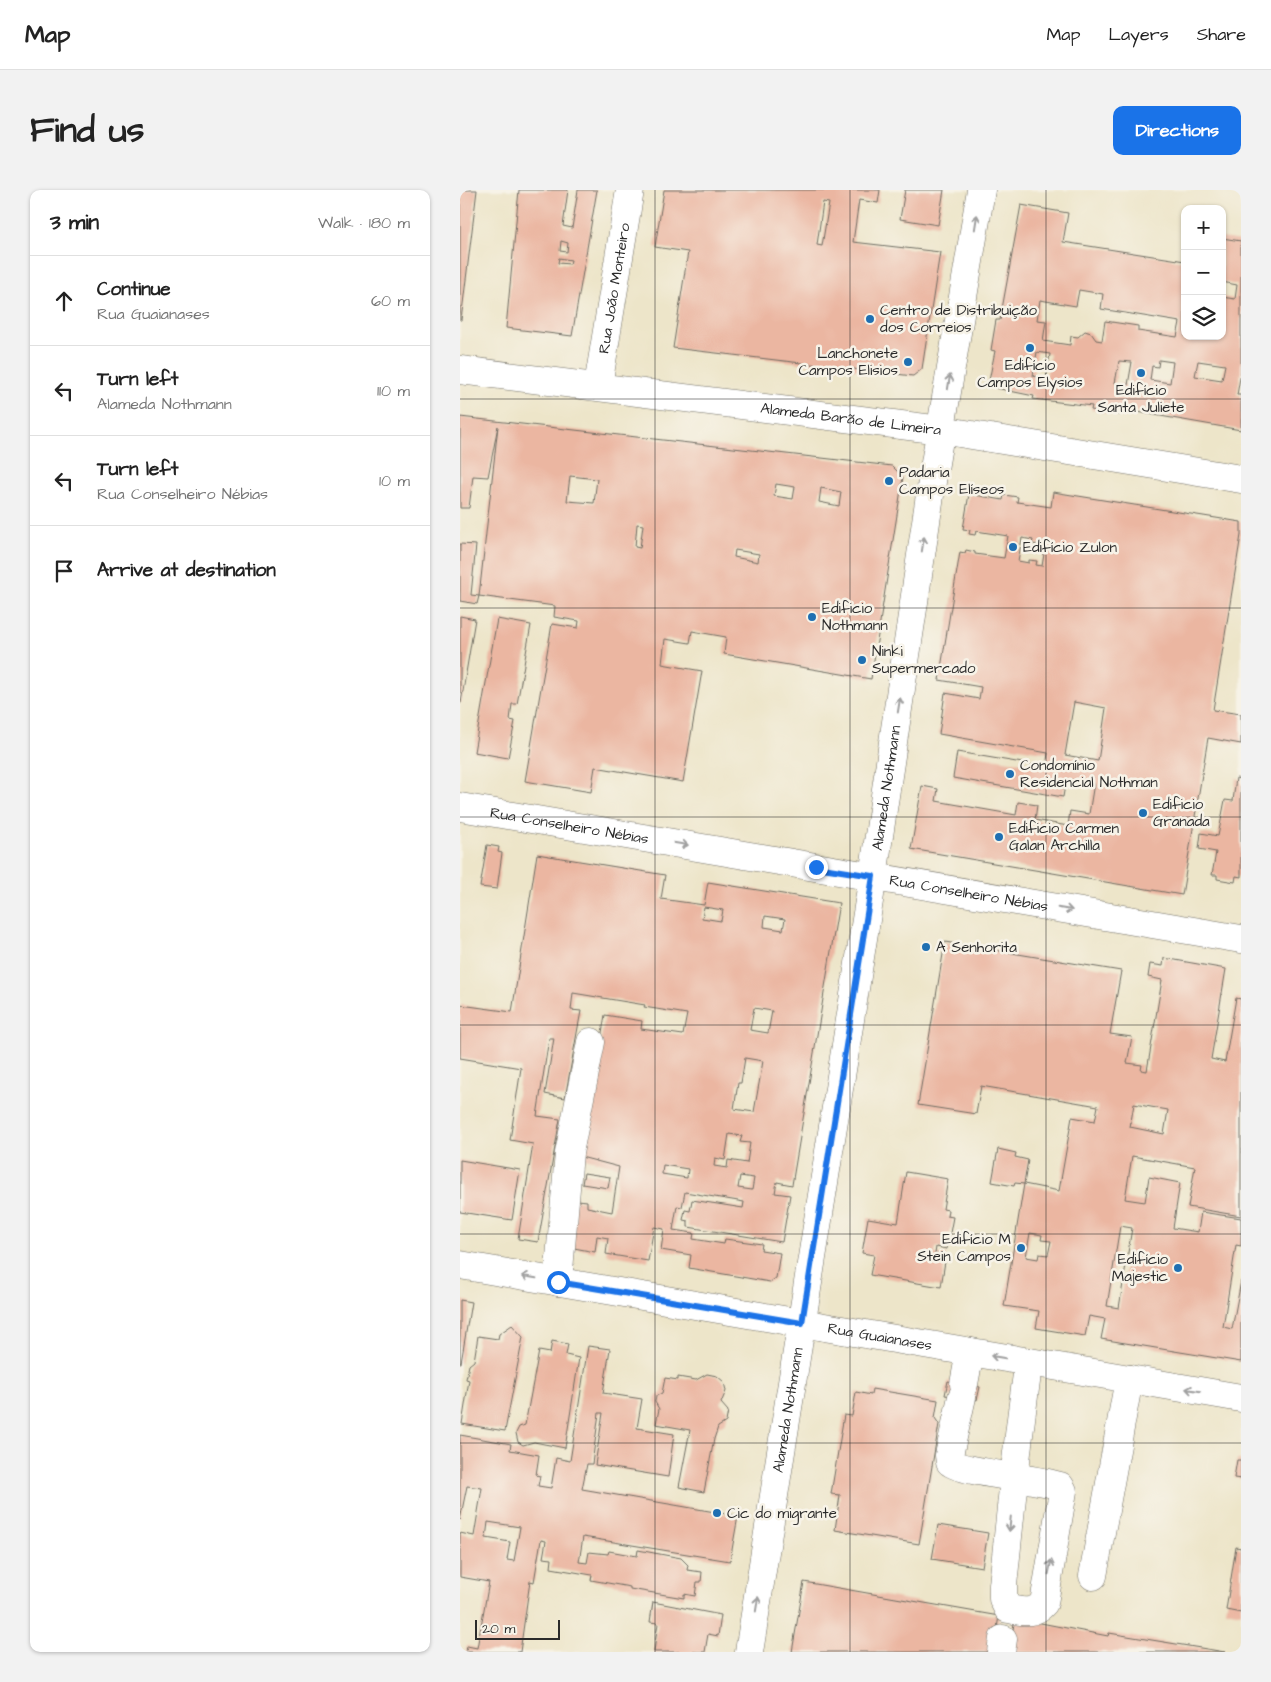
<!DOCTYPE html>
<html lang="en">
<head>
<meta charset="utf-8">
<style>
	body { margin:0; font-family:"Architects Daughter",sans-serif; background:#f2f2f2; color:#222 }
	.controls { position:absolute; right:15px; top:15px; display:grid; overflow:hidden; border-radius:10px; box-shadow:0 1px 4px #0004 }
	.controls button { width:45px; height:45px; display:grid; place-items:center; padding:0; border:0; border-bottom:1px solid #e0e0e0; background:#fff; color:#222; font:25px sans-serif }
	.scale { position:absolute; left:15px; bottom:12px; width:85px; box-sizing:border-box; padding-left:5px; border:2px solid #2b2b2b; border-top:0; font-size:14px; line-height:18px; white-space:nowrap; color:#2b2b2b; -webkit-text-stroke:4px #f7f3e8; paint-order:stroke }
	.stop { position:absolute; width:15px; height:15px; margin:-11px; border:4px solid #1a73e8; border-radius:50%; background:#fff }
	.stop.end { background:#1a73e8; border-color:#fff; box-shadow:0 1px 5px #0008 }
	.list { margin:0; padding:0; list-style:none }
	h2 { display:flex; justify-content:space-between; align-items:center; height:65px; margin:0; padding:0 20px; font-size:21px }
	h2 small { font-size:16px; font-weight:400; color:#767676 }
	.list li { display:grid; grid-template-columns:32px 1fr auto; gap:15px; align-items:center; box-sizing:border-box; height:90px; padding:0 20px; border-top:1px solid #e0e0e0 }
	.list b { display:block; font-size:19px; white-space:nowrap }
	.list p { margin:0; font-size:16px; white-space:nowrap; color:#767676 }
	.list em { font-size:16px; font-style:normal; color:#767676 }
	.icon { flex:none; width:28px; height:28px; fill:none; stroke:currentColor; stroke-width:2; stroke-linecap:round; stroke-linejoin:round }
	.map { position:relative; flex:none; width:781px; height:1462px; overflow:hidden; border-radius:10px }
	header { display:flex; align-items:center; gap:30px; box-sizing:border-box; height:70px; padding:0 25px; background:#fff; border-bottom:1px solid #e0e0e0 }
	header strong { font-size:24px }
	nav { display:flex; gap:28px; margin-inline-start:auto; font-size:18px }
	.intro { display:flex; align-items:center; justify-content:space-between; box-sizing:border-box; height:120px; padding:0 30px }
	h1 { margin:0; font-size:35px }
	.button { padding:12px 22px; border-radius:10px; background:#1a73e8; color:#fff; font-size:18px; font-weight:700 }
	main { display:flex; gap:30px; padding:0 30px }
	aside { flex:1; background:#fff; border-radius:10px; box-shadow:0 1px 4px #0004 }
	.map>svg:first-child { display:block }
	.building { fill:#ebb6a1; fill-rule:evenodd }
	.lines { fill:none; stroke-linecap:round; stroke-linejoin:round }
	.minor-casing { stroke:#6f6c62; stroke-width:29 }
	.minor { stroke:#fff; stroke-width:28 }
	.oneway { stroke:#a0a0a0 }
	.route { stroke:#1a73e8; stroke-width:6 }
	.grid { fill:none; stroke:#2b2b2b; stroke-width:1; stroke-opacity:0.55 }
	.poi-dot { fill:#1f6fb2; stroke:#f7f3e8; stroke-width:2 }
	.labels { text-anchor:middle; stroke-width:5; stroke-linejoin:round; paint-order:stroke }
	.street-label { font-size:15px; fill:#2b2b2b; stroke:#f7f3e8 }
	.poi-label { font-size:15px; fill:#2b2b2b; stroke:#f7f3e8; text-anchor:start }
</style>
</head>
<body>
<header>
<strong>Map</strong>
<nav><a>Map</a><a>Layers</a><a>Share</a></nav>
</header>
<div class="intro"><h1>Find us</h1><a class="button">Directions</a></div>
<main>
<aside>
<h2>3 min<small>Walk · 180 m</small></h2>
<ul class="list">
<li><svg class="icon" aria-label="ahead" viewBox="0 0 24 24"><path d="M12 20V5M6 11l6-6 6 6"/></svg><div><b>Continue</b><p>Rua Guaianases</p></div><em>60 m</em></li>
<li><svg class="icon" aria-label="left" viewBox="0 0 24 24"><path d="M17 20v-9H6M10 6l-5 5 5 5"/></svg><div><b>Turn left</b><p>Alameda Nothmann</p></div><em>110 m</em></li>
<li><svg class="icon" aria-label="left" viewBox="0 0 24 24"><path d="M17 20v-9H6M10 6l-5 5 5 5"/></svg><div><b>Turn left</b><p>Rua Conselheiro Nébias</p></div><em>10 m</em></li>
<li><svg class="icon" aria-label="arrive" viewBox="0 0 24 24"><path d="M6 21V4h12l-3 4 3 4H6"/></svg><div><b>Arrive at destination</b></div></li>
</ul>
</aside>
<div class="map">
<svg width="781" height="1462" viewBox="0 0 781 1462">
	<rect width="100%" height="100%" fill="#f7f3e8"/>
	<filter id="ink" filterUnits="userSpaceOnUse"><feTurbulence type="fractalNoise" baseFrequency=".02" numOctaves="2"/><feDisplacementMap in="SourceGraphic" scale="10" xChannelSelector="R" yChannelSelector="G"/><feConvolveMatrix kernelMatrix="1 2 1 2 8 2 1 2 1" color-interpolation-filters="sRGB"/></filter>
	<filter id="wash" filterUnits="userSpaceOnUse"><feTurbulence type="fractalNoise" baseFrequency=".0096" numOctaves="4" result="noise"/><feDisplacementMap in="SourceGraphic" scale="20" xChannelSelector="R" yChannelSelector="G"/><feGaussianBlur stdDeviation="1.12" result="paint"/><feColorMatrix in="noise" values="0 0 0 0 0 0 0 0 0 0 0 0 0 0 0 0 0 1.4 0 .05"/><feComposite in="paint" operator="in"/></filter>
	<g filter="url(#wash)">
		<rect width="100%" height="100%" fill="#ede5c9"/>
		<g id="blocks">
			<g class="building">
				<polygon points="0,0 17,0 1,130 0,130"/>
				<path d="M59 0H108L103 36 112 38 118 0H137L112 146 46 138ZM101 51 108 53 107 62 100 61ZM99 68 111 70 110 74 98 73Z"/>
				<path d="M204 0H420L418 13 399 10 393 52 480 62 462 179 453 186 213 158 228 62 195 57ZM363 12 369 13 362 56 357 55Z"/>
				<polygon points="445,0 484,0 478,35 440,29"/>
				<path d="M561 15 608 23 603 52 725 71V146H762V107L775 109 777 95 762 92V48L781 51V182L777 205H781V240L660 219V225L631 220 632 216 573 209 574 206 535 198 531 195 529 191 535 161 531 160 536 130H540ZM619 100 643 104 641 119 720 132 717 147 678 141V136L645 131 642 151 636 150 631 143 625 141 618 147 611 146 610 155 583 151 586 131 577 130 580 110 616 116ZM577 162 590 164 586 189 573 186ZM699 170 713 172 710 193 690 190 692 176 698 177ZM659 171 672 172 668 195 655 193ZM738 171 765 175 762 190 735 186Z"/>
				<path d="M0 227 432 276 443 287 411 489 264 464 266 447 232 441 230 453 205 449 202 474 242 481 223 592 135 577 131 602 65 591 92 434 118 438 119 431 94 427 95 416 19 406 38 236 28 287 13 286 9 318H0ZM110 286 137 289 134 313 107 311ZM316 294 335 297 333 309 314 306ZM361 298 381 302 379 316 359 312ZM177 334 183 335 180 358 175 357ZM275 360 299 364 298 372 274 367Z"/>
				<path d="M593 302 781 332V345L753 520 781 524V554L748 548 722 705 451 659 462 596 478 599 476 611 556 625 558 612 577 615 575 630 608 636 610 621 629 624 634 593 606 589 603 607 493 588 497 562 586 577 588 563 479 544 485 503 519 509 521 497 479 490 500 362 505 363 506 360 515 362V364L544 368 548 346 516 341 515 345 509 344 510 340 503 339 509 304 543 310 544 305 558 307 557 312 591 317ZM562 348 573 350 572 354 580 355 581 351 586 352 582 376 576 375 577 371 569 370V373L558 371ZM614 512 646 518 638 571 605 565Z"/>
				<polygon points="0,354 16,355 11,405 19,406 17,414 0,411"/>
				<polygon points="0,426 15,429 1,513 0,513"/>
				<polygon points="37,429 71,435 57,514 52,514 50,530 55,531 48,568 14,562"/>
				<polygon points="776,588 781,589 781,687 776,686 775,692 757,689 757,685 752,685 756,662 739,659 741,643 758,646 765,610 773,611"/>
				<polygon points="27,655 39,657 38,662 42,663 37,699 20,697"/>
				<path d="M77 664 205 685 201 709 244 715 248 692 379 713 332 995 317 992 315 1003 330 1005 322 1052 228 1037V1031L223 1030 225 1020 230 1021 232 1010 283 1018 284 1012 225 1002 222 1017 217 1016 213 1040 234 1043 233 1049 264 1054 265 1049 302 1054 301 1060 320 1063 316 1088 310 1092 229 1078 231 1065 201 1060 204 1039 194 1037 188 1071 146 1064 148 1048 137 1046 135 1062 114 1058 109 1009 127 1011V1017L152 1022 159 977 121 967 145 825 182 831 181 839 223 845 227 824 184 817 185 815 113 803 111 820 121 821 105 908 85 904 94 848H89L77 926 100 929 78 1052 58 1049 73 954 50 950 61 878 0 868V822L1 815 52 822ZM244 717 263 720 261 731 242 728ZM305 726 325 729 323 740 304 737ZM294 818 312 821 308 843 290 840ZM285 868 303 871 294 922 274 919 278 893H281ZM269 944 282 946 280 952 290 953 287 973 268 970 267 978 254 976 255 968 265 970ZM203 975 228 979 227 988 202 984ZM280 986 294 988 292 1000 278 998Z"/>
				<path d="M485 752 661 781 650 844 672 847 667 873 682 875 681 880 687 881 702 790 688 787 690 774 703 776 704 768 766 779 751 869 765 872 776 808 781 809V1026L728 1017 735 977 672 966 665 1009 685 1012 689 987 720 993 713 1038 738 1042 741 1022 781 1028V1056L776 1055 763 1137 772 1139 781 1091V1172L641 1149 645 1129 629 1126 625 1146 576 1138 579 1121 544 1116 564 994 599 1001 612 927 635 931 638 916 521 896 516 924 458 915ZM674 914 708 920 704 944 670 937ZM660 1036 672 1038 659 1118 647 1116ZM570 1043 582 1045 581 1050 591 1051 588 1065 579 1064 578 1069 566 1067Z"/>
				<polygon points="538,959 556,963 555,967 568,970 564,994 555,993 554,996 532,992"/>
				<polygon points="0,970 60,980 52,1030 0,1022"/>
				<polygon points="446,982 488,989 483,1019 488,1020 487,1026 493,1027 487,1059 476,1057 475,1064 486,1065 481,1097 410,1085 414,1065 402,1063 408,1028 438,1033"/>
				<polygon points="124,983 150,987 148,998 122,994"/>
				<polygon points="0,1110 11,1112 1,1173 0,1173"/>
				<polygon points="52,1135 63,1147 45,1241 2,1234 9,1190 6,1189 9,1175 14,1171 18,1146 38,1149 39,1144"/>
				<polygon points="92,1151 108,1154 106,1165 119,1168 105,1258 74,1252 63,1255 58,1252 56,1243 59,1237 65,1235 79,1161 90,1163"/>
				<path d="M128 1156 150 1159 143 1203 182 1209 177 1238 214 1244 208 1287 135 1275 143 1223H139L132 1274H127L122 1299 278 1326 270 1371 123 1347 119 1372 127 1373 129 1362 148 1364 149 1361 177 1366 178 1360 221 1368 228 1375 227 1380 242 1382 241 1392H237L235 1406 224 1404V1408L170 1399V1397L131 1390 132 1385 91 1378 92 1369 83 1368 86 1351 81 1350 74 1392 70 1391 60 1462H6L7 1456 17 1458 29 1392 0 1387V1343L14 1346 22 1298 7 1296 0 1330V1245L51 1254 50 1260 79 1265 76 1285 80 1286 78 1296 91 1298 96 1268 110 1271ZM28 1332 60 1337 54 1371 47 1370 50 1352 26 1348Z"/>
				<polygon points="247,1184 257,1186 264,1192 266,1201 261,1213 268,1221 266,1232 258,1237 254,1249 244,1302 219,1297 230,1240 196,1234 199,1219 195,1212 196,1206 202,1203 205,1188 218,1190 218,1187 236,1190"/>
				<polygon points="488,1191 520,1197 517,1210 485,1205"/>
				<polygon points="412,1199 478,1210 475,1228 479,1234 459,1354 375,1340 380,1305 371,1304 384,1225 392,1226 396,1202 411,1205"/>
				<polygon points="777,1270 781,1270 781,1289 774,1288"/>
				<polygon points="478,1335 528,1343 522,1377 472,1369"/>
				<polygon points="776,1357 781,1358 781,1423 766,1420"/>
				<polygon points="344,1392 539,1426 533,1462 332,1462"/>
				<polygon points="193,1412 261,1425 258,1446 248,1444 245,1462 194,1462 198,1433 190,1432"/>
				<polygon points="555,1428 648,1446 649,1443 765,1462 549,1462"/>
			</g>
		</g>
	</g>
	<g filter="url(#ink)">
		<use href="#blocks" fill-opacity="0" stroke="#6f6c62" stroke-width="1"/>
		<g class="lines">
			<defs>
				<g id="minor">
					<path id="s1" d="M0 180 481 240 781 289"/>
					<path id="s2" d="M138 196 170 0"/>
					<path id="s3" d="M0 617 781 749"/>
					<path id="s4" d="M0 1075 781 1208"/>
					<polyline points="98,1092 109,963 131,852"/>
					<polyline points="504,1194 510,1162"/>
					<path d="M502 1207 489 1265 490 1272C503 1283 577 1288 600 1296L603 1301 584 1413C574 1425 562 1421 548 1419L543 1409V1395C551 1321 557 1246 569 1172"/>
					<polyline points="633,1386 669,1189"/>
					<path id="s5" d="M289 1462 413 686 473 285 521 0"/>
					<polyline points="541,1462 543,1449"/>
				</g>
			</defs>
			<use href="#minor" class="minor-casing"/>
			<use href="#minor" class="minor"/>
		</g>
		<defs><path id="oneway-shaft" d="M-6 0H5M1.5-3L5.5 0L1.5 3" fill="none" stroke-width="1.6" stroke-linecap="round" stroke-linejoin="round" transform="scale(1.25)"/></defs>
		<g class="oneway">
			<use href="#oneway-shaft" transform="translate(516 32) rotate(-81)"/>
			<use href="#oneway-shaft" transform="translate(489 192) rotate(-81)"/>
			<use href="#oneway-shaft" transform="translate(463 354) rotate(-81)"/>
			<use href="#oneway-shaft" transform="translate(439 515) rotate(-81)"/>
			<use href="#oneway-shaft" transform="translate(221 654) rotate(9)"/>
			<use href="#oneway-shaft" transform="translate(605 719) rotate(10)"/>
			<use href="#oneway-shaft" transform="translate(69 1087) rotate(-170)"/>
			<use href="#oneway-shaft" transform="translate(538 1167) rotate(-170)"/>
			<use href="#oneway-shaft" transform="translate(733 1200) rotate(-170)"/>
			<use href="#oneway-shaft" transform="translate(550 1334) rotate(96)"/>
			<use href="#oneway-shaft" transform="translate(590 1377) rotate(-79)"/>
			<use href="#oneway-shaft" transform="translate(297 1414) rotate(-81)"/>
		</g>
	</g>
	<g class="lines" filter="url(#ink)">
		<polyline class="route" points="98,1092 342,1133 413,686 356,677"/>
	</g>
	<path class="grid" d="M195 0V1462M390 0V1462M586 0V1462M0 209H781M0 418H781M0 627H781M0 835H781M0 1044H781M0 1253H781"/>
	<g class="poi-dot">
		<circle cx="410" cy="129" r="5"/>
		<circle cx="570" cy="158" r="5"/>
		<circle cx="448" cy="172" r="5"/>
		<circle cx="681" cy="183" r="5"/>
		<circle cx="429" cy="291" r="5"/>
		<circle cx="553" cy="357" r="5"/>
		<circle cx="352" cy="427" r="5"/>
		<circle cx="402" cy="470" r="5"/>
		<circle cx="550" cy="584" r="5"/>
		<circle cx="683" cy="623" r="5"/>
		<circle cx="539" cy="647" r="5"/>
		<circle cx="466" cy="757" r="5"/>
		<circle cx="561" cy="1058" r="5"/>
		<circle cx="718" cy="1078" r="5"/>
		<circle cx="257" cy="1323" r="5"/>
	</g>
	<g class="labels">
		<g class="street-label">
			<text dy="5" stroke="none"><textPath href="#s2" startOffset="99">Rua João Monteiro</textPath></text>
			<text dy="5" stroke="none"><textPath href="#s1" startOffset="394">Alameda Barão de Limeira</textPath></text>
			<text dy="5" stroke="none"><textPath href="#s5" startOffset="875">Alameda Nothmann</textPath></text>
			<text dy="5" stroke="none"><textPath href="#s3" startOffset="111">Rua Conselheiro Nébias</textPath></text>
			<text dy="5" stroke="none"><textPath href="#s3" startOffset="516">Rua Conselheiro Nébias</textPath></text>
			<text dy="5" stroke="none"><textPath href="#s4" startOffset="426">Rua Guaianases</textPath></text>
			<text dy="5" stroke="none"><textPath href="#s5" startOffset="245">Alameda Nothmann</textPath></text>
		</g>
		<g class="poi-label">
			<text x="420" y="125">Centro de Distribuição<tspan x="420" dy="17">dos Correios</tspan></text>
			<text x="438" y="168" text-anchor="end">Lanchonete<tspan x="438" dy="17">Campos Elisios</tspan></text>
			<text x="570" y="180" text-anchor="middle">Edifício<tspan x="570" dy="17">Campos Elysios</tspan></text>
			<text x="681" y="205" text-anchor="middle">Edifício<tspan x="681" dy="17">Santa Juliete</tspan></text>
			<text x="439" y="287">Padaria<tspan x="439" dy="17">Campos Elíseos</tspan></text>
			<text x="563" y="362">Edifício Zulon</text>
			<text x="362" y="423">Edificio<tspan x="362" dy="17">Nothmann</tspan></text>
			<text x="412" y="466">Ninki<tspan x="412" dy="17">Supermercado</tspan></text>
			<text x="560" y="580">Condomínio<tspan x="560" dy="17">Residencial Nothman</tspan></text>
			<text x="693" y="619">Edificio<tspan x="693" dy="17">Granada</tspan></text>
			<text x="549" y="643">Edificio Carmen<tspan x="549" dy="17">Galan Archilla</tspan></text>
			<text x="476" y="762">A Senhorita</text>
			<text x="551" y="1054" text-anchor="end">Edifício M<tspan x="551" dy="17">Stein Campos</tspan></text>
			<text x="708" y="1074" text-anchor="end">Edifício<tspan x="708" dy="17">Majestic</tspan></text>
			<text x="267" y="1328">Cic do migrante</text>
		</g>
	</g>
</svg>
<div class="controls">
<button>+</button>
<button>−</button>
<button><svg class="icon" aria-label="layers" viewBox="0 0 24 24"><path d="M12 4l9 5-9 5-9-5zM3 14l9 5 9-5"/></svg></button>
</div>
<div class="scale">20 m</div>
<div class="stop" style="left:98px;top:1092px"></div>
<div class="stop end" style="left:356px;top:677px"></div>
</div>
</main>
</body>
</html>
